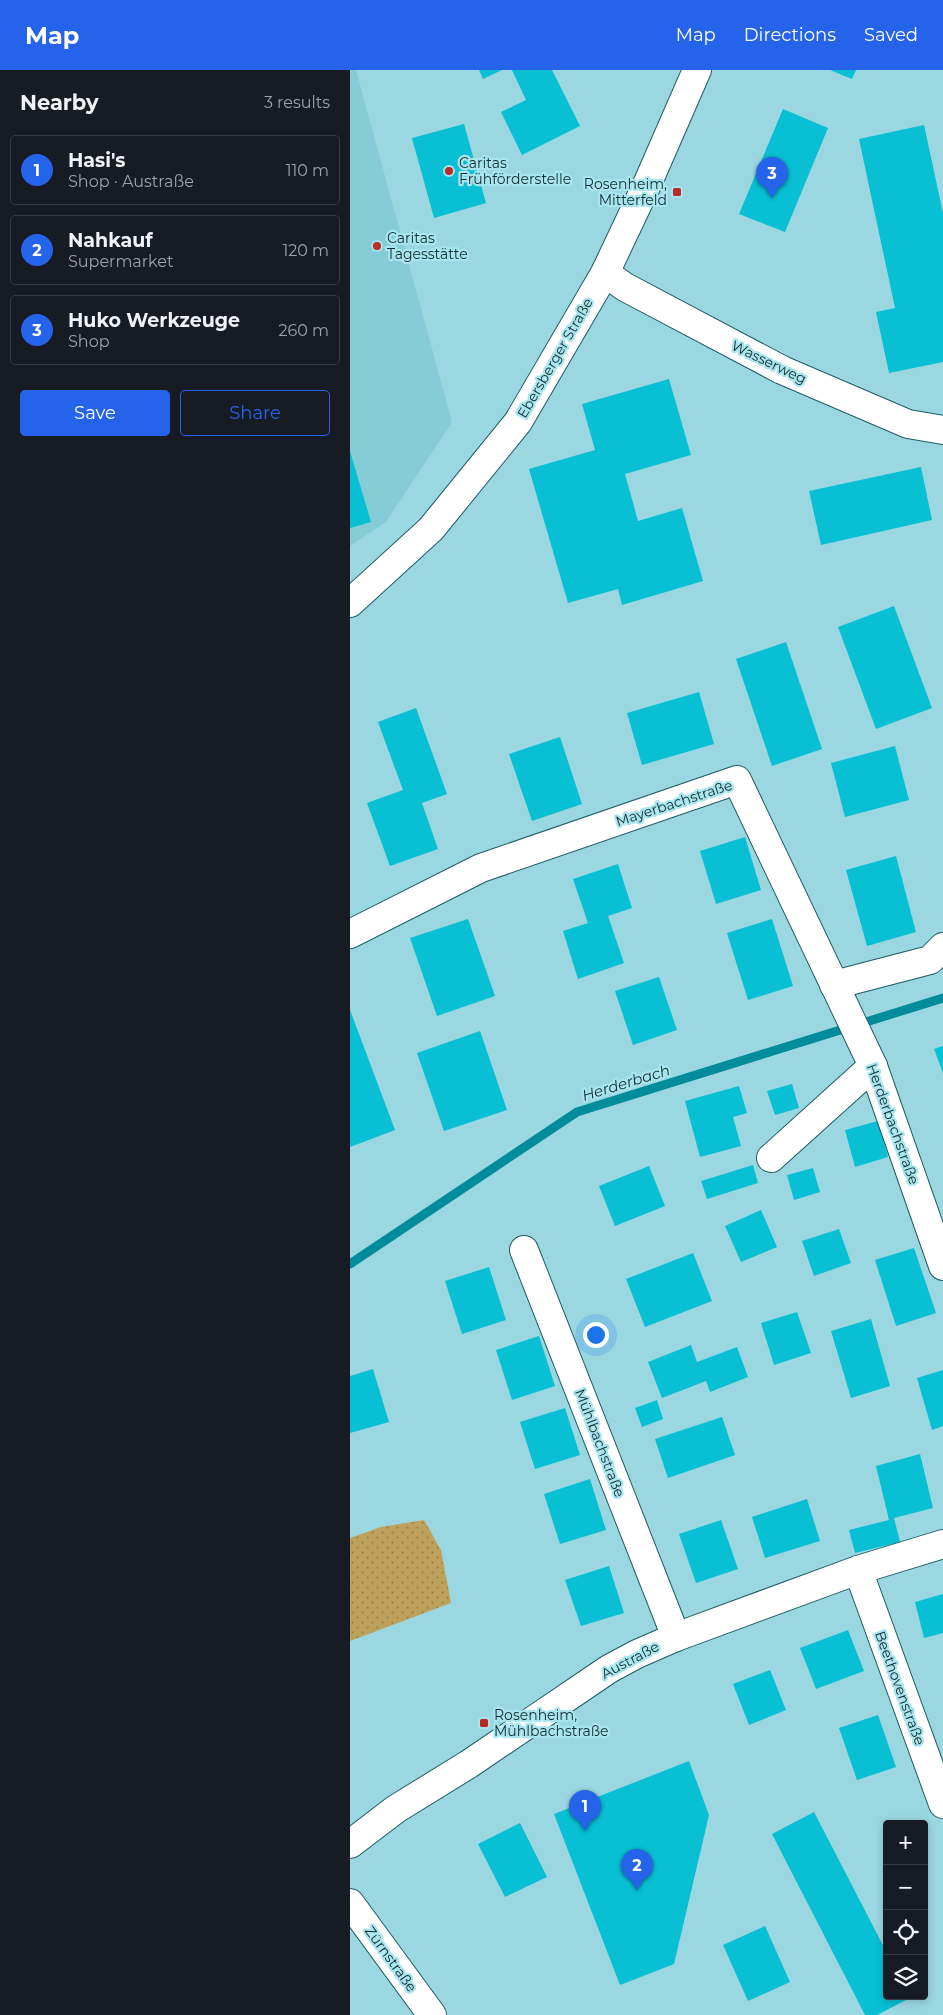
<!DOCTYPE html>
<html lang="en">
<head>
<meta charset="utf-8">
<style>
	body { margin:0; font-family:Montserrat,sans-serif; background:#20242c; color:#f1f3f6 }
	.controls { position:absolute; right:15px; bottom:15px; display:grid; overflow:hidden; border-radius:5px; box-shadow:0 2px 8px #0003 }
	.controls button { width:45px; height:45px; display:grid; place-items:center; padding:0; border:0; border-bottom:1px solid #363941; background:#171b24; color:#f1f3f6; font:25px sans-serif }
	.you { position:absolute; left:245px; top:1264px; width:18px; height:18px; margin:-12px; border:4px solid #fff; border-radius:50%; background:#1a73e8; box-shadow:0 0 0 8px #1a73e833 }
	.badge { display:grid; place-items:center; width:32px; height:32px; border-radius:50%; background:#2563eb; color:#fff; font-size:16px; font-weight:700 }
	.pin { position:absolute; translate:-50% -41px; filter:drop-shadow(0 1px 2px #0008) }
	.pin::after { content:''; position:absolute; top:26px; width:18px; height:15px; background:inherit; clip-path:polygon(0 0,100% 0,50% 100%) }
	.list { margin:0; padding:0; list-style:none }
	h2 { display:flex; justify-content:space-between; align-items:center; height:65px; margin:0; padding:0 20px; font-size:21px }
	h2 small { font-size:16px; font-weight:400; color:#9ea1a6 }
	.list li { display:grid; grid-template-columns:32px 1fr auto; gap:15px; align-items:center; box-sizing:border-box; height:70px; margin:0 10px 10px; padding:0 10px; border:1px solid #363941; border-radius:5px }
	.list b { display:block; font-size:19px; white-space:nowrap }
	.list p { margin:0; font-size:16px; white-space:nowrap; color:#9ea1a6 }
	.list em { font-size:16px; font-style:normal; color:#9ea1a6 }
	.actions { display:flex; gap:10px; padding:15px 20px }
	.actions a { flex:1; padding:11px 0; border:1px solid #2563eb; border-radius:5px; text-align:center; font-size:18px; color:#2563eb }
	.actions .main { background:#2563eb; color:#fff }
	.icon { flex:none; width:28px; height:28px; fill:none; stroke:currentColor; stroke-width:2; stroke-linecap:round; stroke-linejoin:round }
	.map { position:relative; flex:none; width:593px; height:1945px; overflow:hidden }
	header { display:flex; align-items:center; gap:30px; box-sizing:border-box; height:70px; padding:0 25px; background:#2563eb; color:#fff }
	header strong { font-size:24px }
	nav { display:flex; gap:28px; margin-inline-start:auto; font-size:18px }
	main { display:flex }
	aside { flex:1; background:#171b24 }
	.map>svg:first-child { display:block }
	.built { fill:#86ccd7 }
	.grass { fill:url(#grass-dots) }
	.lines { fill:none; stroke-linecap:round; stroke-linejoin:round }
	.stream { stroke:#018c9c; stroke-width:9 }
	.building { fill:#09bfd3 }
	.minor-casing { stroke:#1e5b63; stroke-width:30 }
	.minor { stroke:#fff; stroke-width:28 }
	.poi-dot { fill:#b92b23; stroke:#a8e5ee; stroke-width:2 }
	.labels { text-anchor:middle; stroke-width:4.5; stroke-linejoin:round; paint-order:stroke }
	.poi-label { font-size:14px; fill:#142d30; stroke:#a8e5ee; text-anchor:start }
	.street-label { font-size:14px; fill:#142d30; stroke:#a8e5ee }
	.water-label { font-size:15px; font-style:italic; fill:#162f32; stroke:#a8e5ee }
</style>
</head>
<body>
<header>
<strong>Map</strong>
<nav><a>Map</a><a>Directions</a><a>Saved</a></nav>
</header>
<main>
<aside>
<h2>Nearby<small>3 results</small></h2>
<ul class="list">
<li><span class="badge">1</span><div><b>Hasi's</b><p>Shop · Austraße</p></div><em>110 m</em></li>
<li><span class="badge">2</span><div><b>Nahkauf</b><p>Supermarket</p></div><em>120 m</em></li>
<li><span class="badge">3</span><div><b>Huko Werkzeuge</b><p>Shop</p></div><em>260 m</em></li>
</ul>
<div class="actions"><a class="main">Save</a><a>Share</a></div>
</aside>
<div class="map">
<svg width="593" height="1945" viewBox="0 0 593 1945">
	<defs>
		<pattern id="grass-dots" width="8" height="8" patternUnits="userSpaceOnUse" patternTransform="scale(1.25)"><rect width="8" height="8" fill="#bea25c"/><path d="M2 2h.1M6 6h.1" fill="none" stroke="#99844c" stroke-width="1.8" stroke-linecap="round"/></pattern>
	</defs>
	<rect width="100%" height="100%" fill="#9bd7e1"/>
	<polygon class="built" points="0,0 6,0 102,352 36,452 0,476"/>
	<polygon class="grass" points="74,1450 91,1480 101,1533 0,1571 0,1468 31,1457"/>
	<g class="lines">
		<polyline class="stream" points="0,1194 227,1042 593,928"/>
	</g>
	<g class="building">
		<polygon points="129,0 152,0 133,9"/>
		<polygon points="162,0 202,0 230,56 172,85 151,42 176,30"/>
		<polygon points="480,0 506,0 502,9"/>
		<polygon points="433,39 478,58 435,162 389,144"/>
		<polygon points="114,54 136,133 84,148 62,68"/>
		<polygon points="574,55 593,143 593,292 539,303 526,242 545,238 509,69"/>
		<polygon points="319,309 341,385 275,404 288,451 332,438 353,511 272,535 268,519 218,533 179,399 245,380 232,334"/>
		<polygon points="0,381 21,452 0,458"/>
		<polygon points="571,397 582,450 471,475 459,421"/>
		<polygon points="544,536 582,638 526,659 488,557"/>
		<polygon points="436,572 472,679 422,696 386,589"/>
		<polygon points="349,622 364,674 292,695 277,643"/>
		<polygon points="66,638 97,724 72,733 88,779 40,796 17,733 53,720 28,652"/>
		<polygon points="210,667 232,734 182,751 159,684"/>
		<polygon points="545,676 559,730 495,747 481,693"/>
		<polygon points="395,767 411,820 366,834 350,781"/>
		<polygon points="546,786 566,862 517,876 496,800"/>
		<polygon points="268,794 282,838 258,846 274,893 228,909 213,861 238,853 223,809"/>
		<polygon points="118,849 145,926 87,946 60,868"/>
		<polygon points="422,849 443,916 398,930 377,863"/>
		<polygon points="309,907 327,960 283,975 265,921"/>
		<polygon points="0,940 45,1060 0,1077"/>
		<polygon points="130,961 157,1040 94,1061 67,983"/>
		<polygon points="593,976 593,1003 584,979"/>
		<polygon points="442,1014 449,1038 425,1045 417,1021"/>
		<polygon points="389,1016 397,1043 383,1047 391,1076 350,1087 335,1031"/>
		<polygon points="528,1051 538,1087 505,1097 495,1060"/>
		<polygon points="403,1095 408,1113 357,1129 351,1111"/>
		<polygon points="299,1096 315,1136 265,1156 249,1116"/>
		<polygon points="463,1098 470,1122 444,1130 437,1105"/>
		<polygon points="411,1140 427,1177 391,1192 375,1156"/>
		<polygon points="489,1159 501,1193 464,1206 452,1171"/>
		<polygon points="564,1178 586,1243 546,1256 525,1190"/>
		<polygon points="343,1183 362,1231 295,1257 276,1209"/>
		<polygon points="139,1197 156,1250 112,1264 95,1211"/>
		<polygon points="447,1242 461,1283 424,1295 411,1253"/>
		<polygon points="521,1249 540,1316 501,1328 481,1261"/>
		<polygon points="189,1266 205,1316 162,1330 146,1280"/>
		<polygon points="341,1275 347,1292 387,1277 398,1307 360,1322 356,1311 312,1328 298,1292"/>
		<polygon points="23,1299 39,1352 0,1363 0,1306"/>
		<polygon points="593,1300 593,1356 582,1360 567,1308"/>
		<polygon points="307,1330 313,1349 292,1357 285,1338"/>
		<polygon points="215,1338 230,1385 185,1399 170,1352"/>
		<polygon points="372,1347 385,1385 318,1408 305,1369"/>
		<polygon points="570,1384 583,1438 544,1448 550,1472 505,1483 499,1460 539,1450 526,1396"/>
		<polygon points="240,1409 256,1460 210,1474 194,1424"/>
		<polygon points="457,1429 470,1471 415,1488 402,1447"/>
		<polygon points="371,1450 388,1499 346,1513 329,1464"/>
		<polygon points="259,1496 274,1543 231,1556 215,1510"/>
		<polygon points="593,1524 593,1563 574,1568 565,1532"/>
		<polygon points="498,1560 514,1601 466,1619 450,1578"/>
		<polygon points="420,1600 436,1640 399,1655 383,1614"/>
		<polygon points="528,1645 546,1697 507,1710 489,1658"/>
		<polygon points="339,1691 359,1745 324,1894 270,1915 204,1744"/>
		<polygon points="464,1742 537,1883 537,1926 559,1926 560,1928 527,1945 515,1945 422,1764"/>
		<polygon points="170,1753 197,1807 155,1827 128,1774"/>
		<polygon points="415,1856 440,1912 398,1931 373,1875"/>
	</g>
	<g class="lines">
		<defs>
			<g id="minor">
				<polyline points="255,203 275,217 432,300 558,354 593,360"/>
				<polyline points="0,533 81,459 168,352 255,203 299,110 347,0"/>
				<polyline points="0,864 131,798 387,710 523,996 593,1196"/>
				<polyline points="484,915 580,890 593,877"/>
				<polyline points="421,1088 523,996"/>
				<polyline points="174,1180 326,1567"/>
				<polyline points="508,1500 593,1734"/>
				<polyline points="0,1774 46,1739 119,1694 259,1599 287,1584 326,1567 508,1500 593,1474"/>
				<polyline points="0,1833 82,1945"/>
			</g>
		</defs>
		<use href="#minor" class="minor-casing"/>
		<use href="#minor" class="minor"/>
	</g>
	<g class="poi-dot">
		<circle cx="99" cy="101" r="5"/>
		<rect x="322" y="117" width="10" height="10" rx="2.5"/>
		<circle cx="27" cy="176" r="5"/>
		<rect x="129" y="1648" width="10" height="10" rx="2.5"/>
	</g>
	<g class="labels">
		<g class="poi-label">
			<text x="109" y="98">Caritas<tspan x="109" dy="16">Frühförderstelle</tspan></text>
			<text x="317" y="119" text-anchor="end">Rosenheim,<tspan x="317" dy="16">Mitterfeld</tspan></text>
			<text x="37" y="173">Caritas<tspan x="37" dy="16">Tagesstätte</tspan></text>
			<text x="144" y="1650">Rosenheim,<tspan x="144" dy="16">Mühlbachstraße</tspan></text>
		</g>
		<g class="street-label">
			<text transform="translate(205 288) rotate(-60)" y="5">Ebersberger Straße</text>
			<text transform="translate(419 292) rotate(26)" y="5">Wasserweg</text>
			<text transform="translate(324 733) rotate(-18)" y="5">Mayerbachstraße</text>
			<text transform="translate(543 1054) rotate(70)" y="5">Herderbachstraße</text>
			<text transform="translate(250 1373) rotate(69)" y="5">Mühlbachstraße</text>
			<text transform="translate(280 1590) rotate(-28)" y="5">Austraße</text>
			<text transform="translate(550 1618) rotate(70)" y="5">Beethovenstraße</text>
			<text transform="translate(41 1889) rotate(54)" y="5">Zürnstraße</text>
		</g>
		<g class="water-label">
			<text transform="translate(276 1013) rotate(-17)" y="5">Herderbach</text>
		</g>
	</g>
</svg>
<div class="controls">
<button>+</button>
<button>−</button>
<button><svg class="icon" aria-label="locate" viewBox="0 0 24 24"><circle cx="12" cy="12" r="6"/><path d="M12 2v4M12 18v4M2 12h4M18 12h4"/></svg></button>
<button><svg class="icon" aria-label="layers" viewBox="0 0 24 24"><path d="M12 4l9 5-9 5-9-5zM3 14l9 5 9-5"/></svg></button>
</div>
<div class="you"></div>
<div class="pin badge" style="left:235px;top:1761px">1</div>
<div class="pin badge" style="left:287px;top:1820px">2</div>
<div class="pin badge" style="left:422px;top:128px">3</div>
</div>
</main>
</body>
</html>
